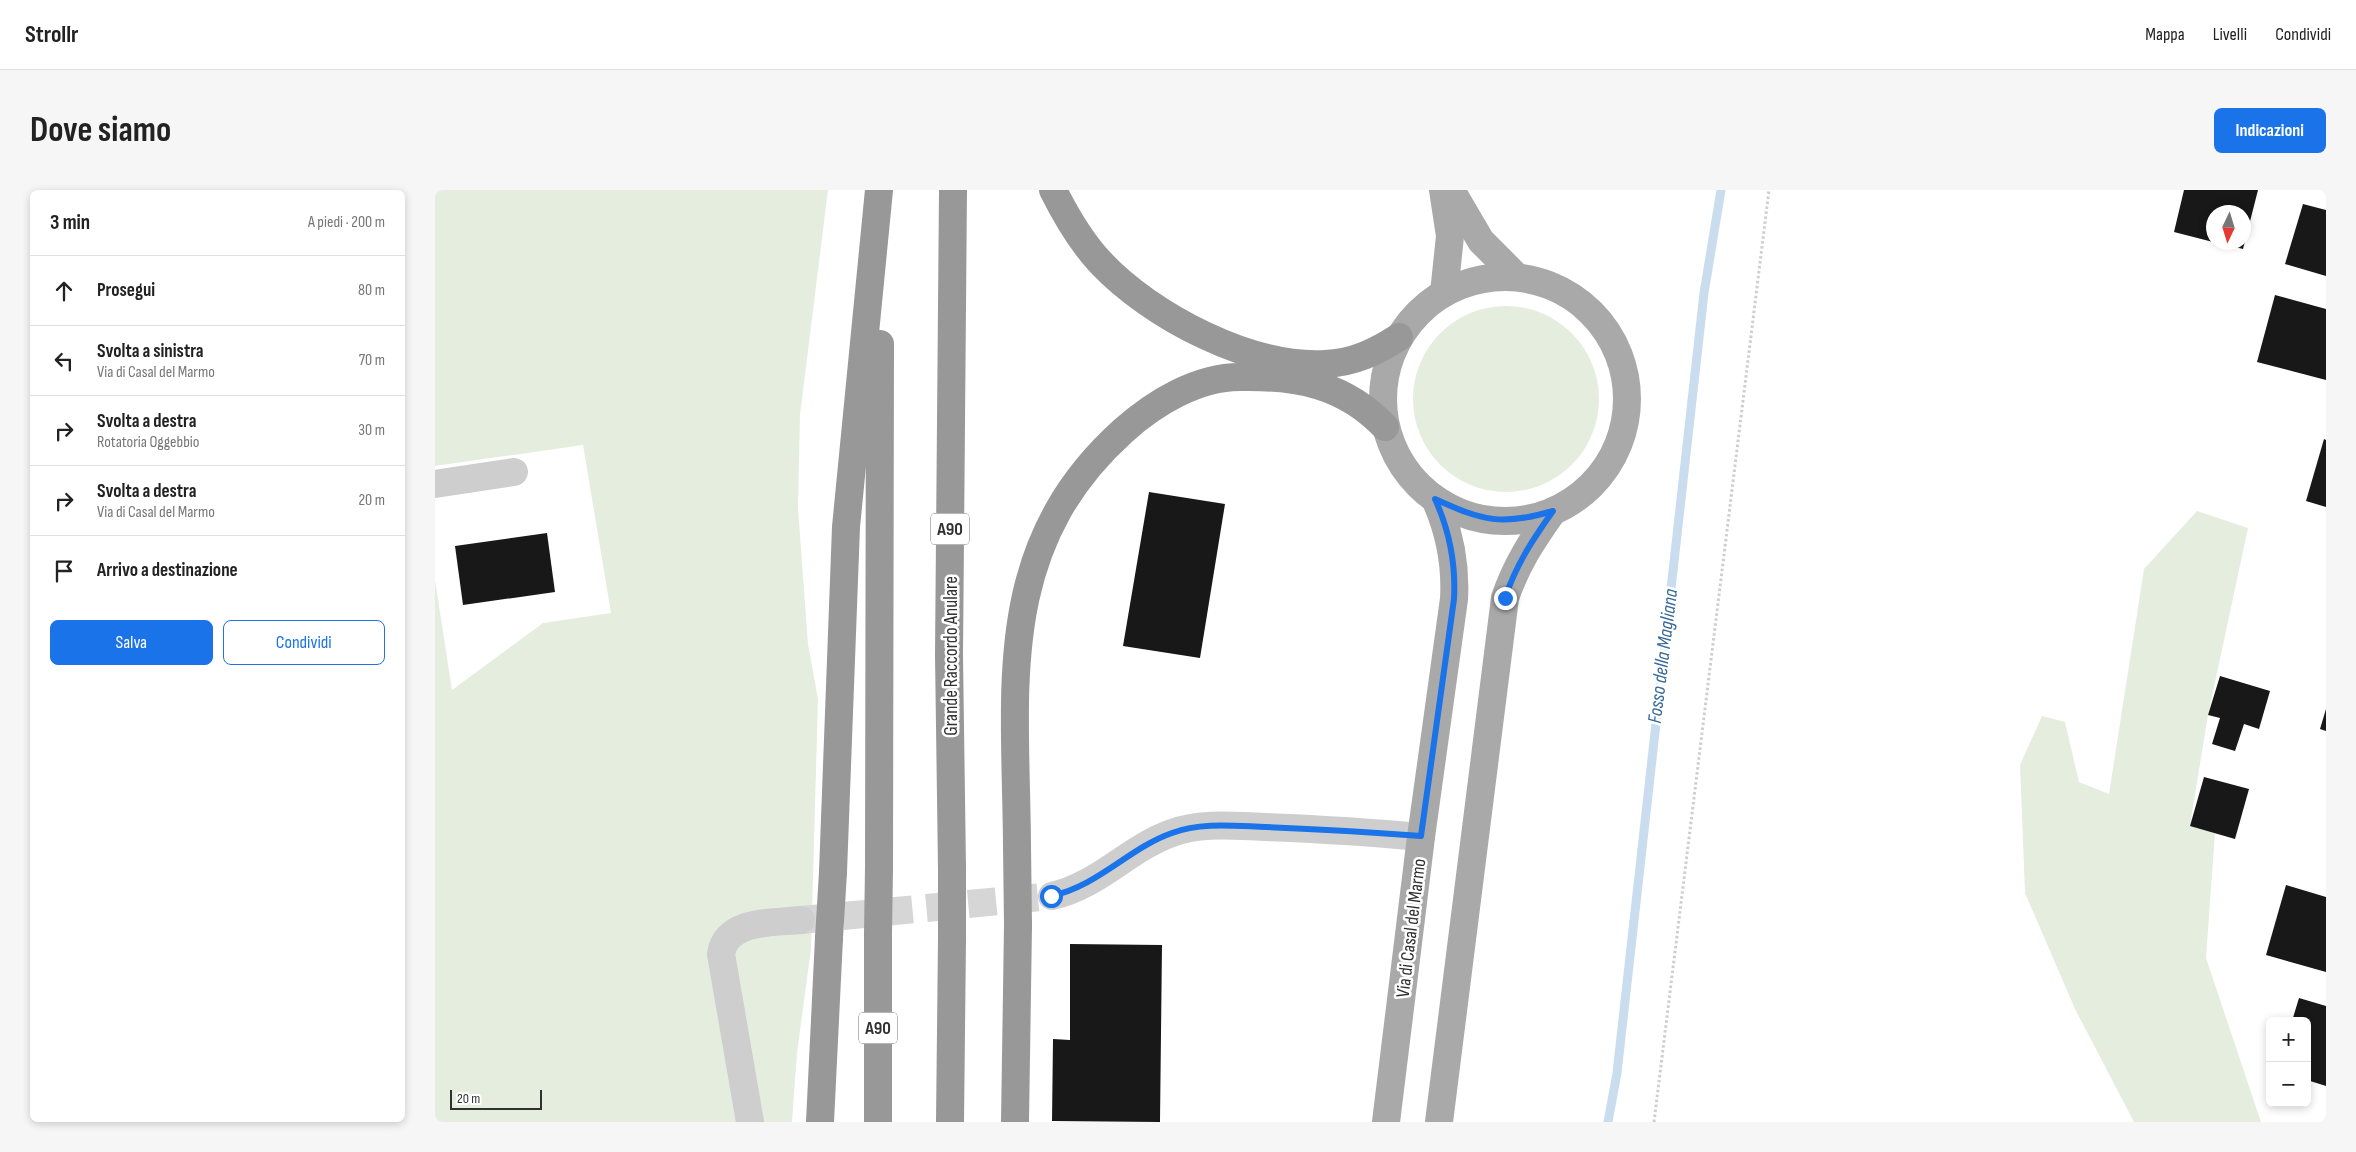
<!DOCTYPE html>
<html lang="it">
<head>
<meta charset="utf-8">
<style>
	body { margin:0; font-family:"Sofia Sans Condensed",sans-serif; background:#f6f6f6; color:#222 }
	.controls { position:absolute; right:15px; bottom:15px; display:grid; overflow:hidden; border-radius:8px; box-shadow:0 2px 8px #0003 }
	.controls button { width:45px; height:45px; display:grid; place-items:center; padding:0; border:0; border-bottom:1px solid #e0e0e0; background:#fff; color:#222; font:25px sans-serif }
	.compass { position:absolute; left:1771px; top:15px; width:45px; height:45px; border-radius:50%; background:#fff; box-shadow:0 2px 8px #0003; rotate:184deg }
	.scale { position:absolute; left:15px; bottom:12px; width:92px; box-sizing:border-box; padding-left:5px; border:2px solid #313131; border-top:0; font-size:14px; line-height:18px; white-space:nowrap; color:#313131; -webkit-text-stroke:4px #fff; paint-order:stroke }
	.stop { position:absolute; width:15px; height:15px; margin:-11px; border:4px solid #1a73e8; border-radius:50%; background:#fff }
	.stop.end { background:#1a73e8; border-color:#fff; box-shadow:0 1px 5px #0008 }
	.list { margin:0; padding:0; list-style:none }
	h2 { display:flex; justify-content:space-between; align-items:center; height:65px; margin:0; padding:0 20px; font-size:21px }
	h2 small { font-size:16px; font-weight:400; color:#767676 }
	.list li { display:grid; grid-template-columns:32px 1fr auto; gap:15px; align-items:center; box-sizing:border-box; height:70px; padding:0 20px; border-top:1px solid #e0e0e0 }
	.list b { display:block; font-size:19px; white-space:nowrap }
	.list p { margin:0; font-size:16px; white-space:nowrap; color:#767676 }
	.list em { font-size:16px; font-style:normal; color:#767676 }
	.actions { display:flex; gap:10px; padding:15px 20px }
	.actions a { flex:1; padding:11px 0; border:1px solid #1a73e8; border-radius:8px; text-align:center; font-size:18px; color:#1a73e8 }
	.actions .main { background:#1a73e8; color:#fff }
	.icon { flex:none; width:28px; height:28px; fill:none; stroke:currentColor; stroke-width:2; stroke-linecap:round; stroke-linejoin:round }
	.map { position:relative; flex:none; width:1891px; height:932px; overflow:hidden; border-radius:8px }
	header { display:flex; align-items:center; gap:30px; box-sizing:border-box; height:70px; padding:0 25px; background:#fff; border-bottom:1px solid #e0e0e0 }
	header strong { font-size:24px }
	nav { display:flex; gap:28px; margin-inline-start:auto; font-size:18px }
	.intro { display:flex; align-items:center; justify-content:space-between; box-sizing:border-box; height:120px; padding:0 30px }
	h1 { margin:0; font-size:35px }
	.button { padding:12px 22px; border-radius:8px; background:#1a73e8; color:#fff; font-size:18px; font-weight:700 }
	main { display:flex; gap:30px; padding:0 30px }
	aside { flex:1; background:#fff; border-radius:8px; box-shadow:0 2px 8px #0003 }
	.map>svg:first-child { display:block }
	.green { fill:#e5eede }
	.lines { fill:none; stroke-linecap:round; stroke-linejoin:round }
	.stream { stroke:#caddef; stroke-width:9 }
	.building { fill:#181818 }
	.minor-tunnel { stroke:#d6d6d6; stroke-width:28; stroke-dasharray:28 14; stroke-linecap:butt }
	.path { stroke:#cecece; stroke-width:3; stroke-dasharray:2.5 2.5; stroke-linecap:butt }
	.minor { stroke:#cecece; stroke-width:28 }
	.major { stroke:#a9a9a9; stroke-width:28 }
	.highway { stroke:#989898; stroke-width:28 }
	.highway-bridge { stroke:#989898; stroke-width:28 }
	.route { stroke:#1a73e8; stroke-width:6 }
	.labels { text-anchor:middle; stroke-width:5; stroke-linejoin:round; paint-order:stroke }
	.shield { fill:#fff; stroke:#6f6f6f; stroke-width:1 }
	.shield-label { font-size:18px; font-weight:bold; fill:#313131 }
	.street-label { font-size:19px; fill:#313131; stroke:#fff }
	.water-label { font-size:20px; font-style:italic; fill:#386b99; stroke:#fff }
</style>
</head>
<body>
<header>
<strong>Strollr</strong>
<nav><a>Mappa</a><a>Livelli</a><a>Condividi</a></nav>
</header>
<div class="intro"><h1>Dove siamo</h1><a class="button">Indicazioni</a></div>
<main>
<aside>
<h2>3 min<small>A piedi · 200 m</small></h2>
<ul class="list">
<li><svg class="icon" aria-label="ahead" viewBox="0 0 24 24"><path d="M12 20V5M6 11l6-6 6 6"/></svg><div><b>Prosegui</b></div><em>80 m</em></li>
<li><svg class="icon" aria-label="left" viewBox="0 0 24 24"><path d="M17 20v-9H6M10 6l-5 5 5 5"/></svg><div><b>Svolta a sinistra</b><p>Via di Casal del Marmo</p></div><em>70 m</em></li>
<li><svg class="icon" aria-label="right" viewBox="0 0 24 24"><path d="M7 20v-9h11M14 6l5 5-5 5"/></svg><div><b>Svolta a destra</b><p>Rotatoria Oggebbio</p></div><em>30 m</em></li>
<li><svg class="icon" aria-label="right" viewBox="0 0 24 24"><path d="M7 20v-9h11M14 6l5 5-5 5"/></svg><div><b>Svolta a destra</b><p>Via di Casal del Marmo</p></div><em>20 m</em></li>
<li><svg class="icon" aria-label="arrive" viewBox="0 0 24 24"><path d="M6 21V4h12l-3 4 3 4H6"/></svg><div><b>Arrivo a destinazione</b></div></li>
</ul>
<div class="actions"><a class="main">Salva</a><a>Condividi</a></div>
</aside>
<div class="map">
<svg width="1891" height="932" viewBox="0 0 1891 932">
	<rect width="100%" height="100%" fill="#fff"/>
	<g class="green">
		<polygon points="0,0 393,0 365,225 363,318 373,454 383,509 376,759 362,863 357,932 0,932 0,390 17,500 108,433 176,423 148,255 0,276"/>
		<circle cx="1071" cy="209" r="93"/>
		<polygon points="1762,321 1813,338 1773,525 1755,635 1780,643 1771,768 1826,932 1699,932 1640,819 1590,703 1585,575 1607,526 1630,532 1644,592 1674,604 1709,379"/>
	</g>
	<g class="lines">
		<polyline class="stream" points="1173,932 1182,883 1269,103 1286,0"/>
	</g>
	<g class="building">
		<polygon points="1749,0 1823,0 1808,59 1784,53 1808,52 1808,22 1778,22 1778,52 1739,42"/>
		<polygon points="1868,14 1891,20 1891,86 1850,74"/>
		<polygon points="1840,105 1891,119 1891,190 1822,172"/>
		<polygon points="1889,249 1891,250 1891,317 1871,311"/>
		<polygon points="714,302 790,314 765,468 688,456"/>
		<polygon points="112,343 120,402 28,415 20,356"/>
		<polygon points="1785,486 1835,501 1824,539 1809,534 1800,561 1777,554 1785,528 1773,525"/>
		<polygon points="1891,519 1891,541 1885,539"/>
		<polygon points="1769,587 1814,599 1800,649 1755,636"/>
		<polygon points="1851,695 1891,707 1891,782 1831,765"/>
		<polygon points="635,754 727,755 725,932 617,931 618,849 635,850"/>
		<polygon points="1864,808 1891,816 1891,896 1872,890 1872,831 1857,831"/>
	</g>
	<g class="lines">
		<polyline class="minor-tunnel" points="366,730 617,706"/>
		<polyline class="path" points="1219,932 1334,0"/>
		<g class="minor">
			<polyline points="0,294 79,282"/>
			<path d="M617 706C663 696 694 658 737 643 766 632 800 636 831 637 883 639 934 642 986 647"/>
			<path d="M315 932 286 764C291 729 339 733 366 730"/>
		</g>
		<g class="major">
			<polyline points="1008,0 1015,46 1009,103"/>
			<polyline points="1016,0 1046,51 1082,87"/>
			<circle cx="1070" cy="209" r="122"/>
			<path d="M951 932 986 647 1019 409C1021 373 1015 342 1000 309"/>
			<path d="M1004 932 1070 408C1081 375 1098 349 1118 321"/>
		</g>
		<g class="highway">
			<path d="M618 0C631 26 646 52 666 73 716 126 815 178 890 174 918 173 941 162 964 147"/>
			<path d="M582 656C581 499 558 358 688 241 719 213 762 187 805 187 862 186 909 194 950 237"/>
			<polyline points="444,678 445,154"/>
			<polyline points="517,678 514,465 518,0"/>
			<polyline points="398,682 411,337 444,0"/>
			<polyline points="385,932 394,748"/>
			<polyline points="443,932 443,744"/>
			<polyline points="515,932 517,749"/>
			<polyline points="580,932 583,735"/>
		</g>
		<g class="highway-bridge">
			<polyline points="582,656 583,735"/>
			<polyline points="517,678 517,749"/>
			<polyline points="443,744 444,678"/>
			<polyline points="394,748 398,682"/>
		</g>
	</g>
	<g class="lines">
		<path class="route" d="M616 706C663 696 694 658 737 643 766 632 800 636 831 637 883 639 934 642 986 646L1019 409C1021 373 1015 342 1000 309 1048 331 1067 336 1118 321 1098 349 1081 375 1070 408"/>
	</g>
	<g class="labels">
		<g class="shield">
			<rect x="496" y="323.5" width="38" height="31" rx="4"/>
			<rect x="424" y="822.5" width="38" height="31" rx="4"/>
		</g>
		<g class="shield-label">
			<text x="515" y="345">A90</text>
			<text x="443" y="844">A90</text>
		</g>
		<g class="street-label">
			<text transform="translate(515 466) rotate(-90)" y="7">Grande Raccordo Anulare</text>
			<text transform="translate(975 738) rotate(-83)" y="7">Via di Casal del Marmo</text>
		</g>
		<g class="water-label">
			<text transform="translate(1227 466) rotate(-83)" y="7">Fosso della Magliana</text>
		</g>
	</g>
</svg>
<div class="controls">
<button>+</button>
<button>−</button>
</div>
<svg class="compass" viewBox="-18 -18 36 36"><path d="M0-13l5 13h-10z" fill="#e53935"/><path d="M0 13l5-13h-10z" fill="#767676"/></svg>
<div class="scale">20 m</div>
<div class="stop" style="left:616px;top:706px"></div>
<div class="stop end" style="left:1070px;top:408px"></div>
</div>
</main>
</body>
</html>
